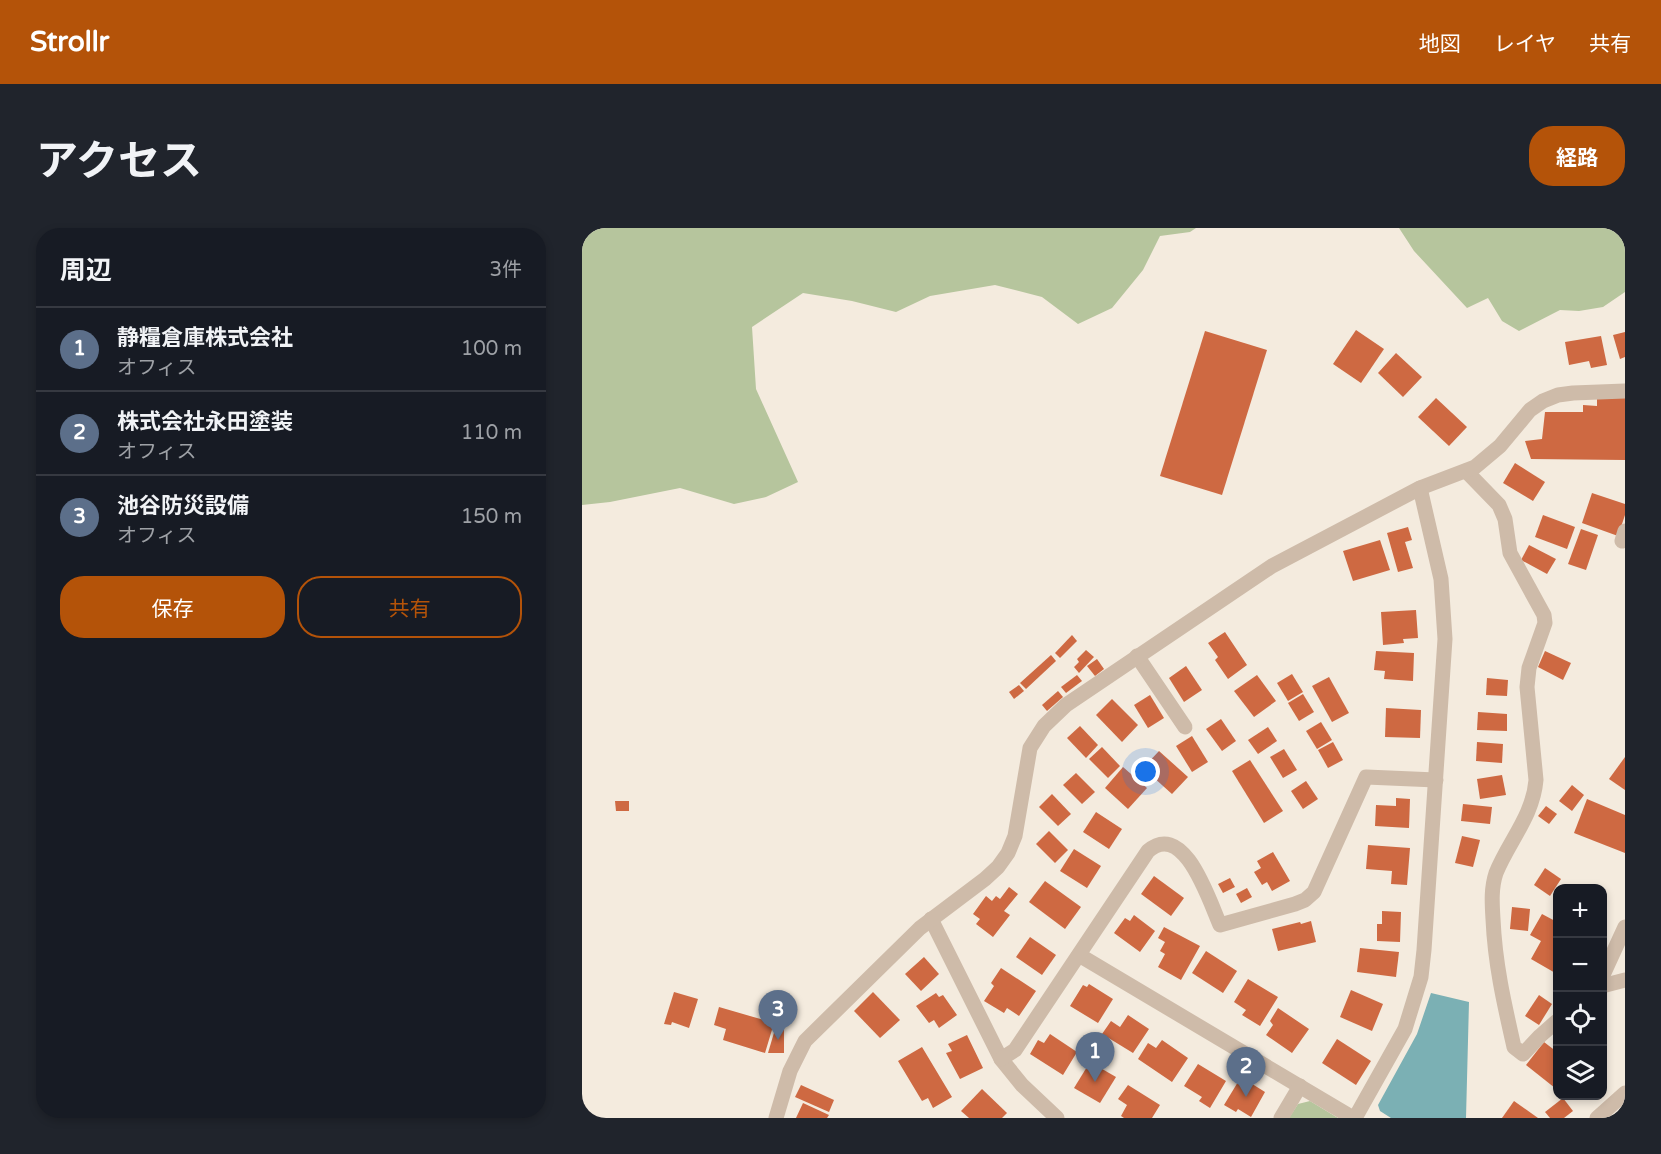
<!DOCTYPE html>
<html lang="ja">
<head>
<meta charset="utf-8">
<style>
	body { margin:0; font-family:"Varela Round","Noto Sans JP",sans-serif; background:#20242c; color:#f1f3f6 }
	.controls { position:absolute; right:18px; bottom:18px; display:grid; overflow:hidden; border-radius:12px; box-shadow:0 3px 9px #0003 }
	.controls button { width:54px; height:54px; display:grid; place-items:center; padding:0; border:0; border-bottom:2px solid #363941; background:#171b24; color:#f1f3f6; font:30px sans-serif }
	.you { position:absolute; left:564px; top:544px; width:21px; height:21px; margin:-15px; border:4px solid #fff; border-radius:50%; background:#1a73e8; box-shadow:0 0 0 9px #1a73e833 }
	.badge { display:grid; place-items:center; width:39px; height:39px; border-radius:50%; background:#b45309; color:#fff; font-size:20px; font-weight:700 }
	.pin { position:absolute; translate:-50% -50px; filter:drop-shadow(0 2px 3px #0008) }
	.pin::after { content:''; position:absolute; top:32px; width:21px; height:18px; background:inherit; clip-path:polygon(0 0,100% 0,50% 100%) }
	.list { margin:0; padding:0; list-style:none }
	h2 { display:flex; justify-content:space-between; align-items:center; height:78px; margin:0; padding:0 24px; font-size:26px }
	h2 small { font-size:20px; font-weight:400; color:#9ea1a6 }
	.list li { display:grid; grid-template-columns:39px 1fr auto; gap:18px; align-items:center; box-sizing:border-box; height:84px; padding:0 24px; border-top:2px solid #363941 }
	.list b { display:block; font-size:22px; white-space:nowrap }
	.list p { margin:0; font-size:20px; white-space:nowrap; color:#9ea1a6 }
	.list em { font-size:20px; font-style:normal; color:#9ea1a6 }
	.actions { display:flex; gap:12px; padding:18px 24px }
	.actions a { flex:1; padding:14px 0; border:2px solid #b45309; border-radius:24px; text-align:center; font-size:21px; color:#b45309 }
	.actions .main { background:#b45309; color:#fff }
	.icon { flex:none; width:33px; height:33px; fill:none; stroke:currentColor; stroke-width:2; stroke-linecap:round; stroke-linejoin:round }
	.map { position:relative; flex:none; width:1043px; height:890px; overflow:hidden; border-radius:24px }
	header { display:flex; align-items:center; gap:36px; box-sizing:border-box; height:84px; padding:0 30px; background:#b45309; color:#fff }
	header strong { font-size:28px }
	nav { display:flex; gap:33px; margin-inline-start:auto; font-size:21px }
	.intro { display:flex; align-items:center; justify-content:space-between; box-sizing:border-box; height:144px; padding:0 36px }
	h1 { margin:0; font-size:42px }
	.button { padding:15px 27px; border-radius:24px; background:#b45309; color:#fff; font-size:21px; font-weight:700 }
	main { display:flex; gap:36px; padding:0 36px }
	aside { flex:1; background:#171b24; border-radius:24px; box-shadow:0 3px 9px #0003 }
	.map>svg:first-child { display:block }
	.green { fill:#b6c59d }
	.water { fill:#7bb0b4 }
	.building { fill:#ce6942 }
	.lines { fill:none; stroke-linecap:round; stroke-linejoin:round }
	.street { stroke:#cebba9; stroke-width:15 }
</style>
</head>
<body>
<header>
<strong>Strollr</strong>
<nav><a>地図</a><a>レイヤ</a><a>共有</a></nav>
</header>
<div class="intro"><h1>アクセス</h1><a class="button">経路</a></div>
<main>
<aside>
<h2>周辺<small>3件</small></h2>
<ul class="list">
<li><span class="badge" style="background:#5c6f8a">1</span><div><b>静糧倉庫株式会社</b><p>オフィス</p></div><em>100 m</em></li>
<li><span class="badge" style="background:#5c6f8a">2</span><div><b>株式会社永田塗装</b><p>オフィス</p></div><em>110 m</em></li>
<li><span class="badge" style="background:#5c6f8a">3</span><div><b>池谷防災設備</b><p>オフィス</p></div><em>150 m</em></li>
</ul>
<div class="actions"><a class="main">保存</a><a>共有</a></div>
</aside>
<div class="map">
<svg width="1043" height="890" viewBox="0 0 1043 890">
	<rect width="100%" height="100%" fill="#f4ebde"/>
	<g class="green">
		<polygon points="0,0 614,0 608,4 578,8 561,42 530,80 496,96 460,69 413,57 348,68 314,84 270,73 221,65 170,99 174,161 216,254 184,269 152,276 98,260 28,274 0,277"/>
		<polygon points="817,0 1043,0 1043,64 1021,79 997,83 978,82 937,103 920,93 906,70 885,80 832,23"/>
		<polygon points="728,873 756,890 707,890 716,876"/>
	</g>
	<polygon class="water" points="849,765 887,774 884,890 809,890 798,883 796,877 835,806"/>
	<g class="building">
		<polygon points="774,102 802,121 779,155 751,136"/>
		<polygon points="623,103 685,122 640,267 578,248"/>
		<polygon points="1043,104 1043,129 1038,131 1031,107"/>
		<polygon points="1019,108 1025,137 1009,140 1007,133 987,137 983,114"/>
		<polygon points="814,125 840,149 821,169 796,145"/>
		<polygon points="854,170 885,199 867,218 836,189"/>
		<polygon points="1015,170 1043,170 1043,232 949,231 943,213 960,211 963,184 1001,184 1001,177 1015,178"/>
		<polygon points="933,235 963,254 951,273 921,255"/>
		<polygon points="1010,265 1043,276 1043,287 1036,308 1000,295"/>
		<polygon points="961,287 993,299 985,321 953,309"/>
		<polygon points="826,299 830,312 823,314 831,340 816,344 805,305"/>
		<polygon points="999,301 1016,307 1004,342 986,336"/>
		<polygon points="798,312 808,342 771,353 761,323"/>
		<polygon points="947,317 974,331 965,346 939,332"/>
		<polygon points="834,382 836,410 821,411 822,415 801,417 799,384"/>
		<polygon points="643,404 665,437 646,451 633,432 636,429 626,415"/>
		<polygon points="490,407 495,413 478,430 473,425"/>
		<polygon points="504,422 512,429 497,445 492,439 497,434 495,431"/>
		<polygon points="794,423 832,425 831,453 802,451 803,443 792,442"/>
		<polygon points="963,423 989,435 981,452 956,439"/>
		<polygon points="469,427 474,433 444,461 438,455"/>
		<polygon points="515,431 522,441 513,448 505,438"/>
		<polygon points="604,438 620,462 602,474 587,450"/>
		<polygon points="710,446 721,464 706,473 695,455"/>
		<polygon points="495,447 500,453 484,465 479,459"/>
		<polygon points="675,447 694,473 672,489 652,463"/>
		<polygon points="747,449 767,485 750,494 730,458"/>
		<polygon points="905,450 926,452 925,468 904,467"/>
		<polygon points="437,457 442,463 432,471 427,464"/>
		<polygon points="476,463 481,469 465,483 460,477"/>
		<polygon points="721,466 732,484 717,493 706,475"/>
		<polygon points="568,467 582,490 566,500 552,477"/>
		<polygon points="530,471 556,497 540,514 514,487"/>
		<polygon points="804,480 839,482 838,510 803,509"/>
		<polygon points="896,484 925,486 925,503 895,502"/>
		<polygon points="639,491 654,513 640,523 624,501"/>
		<polygon points="739,494 750,512 735,521 724,503"/>
		<polygon points="498,498 516,517 504,530 485,510"/>
		<polygon points="686,499 695,513 676,526 666,512"/>
		<polygon points="610,508 626,534 610,544 594,518"/>
		<polygon points="751,514 761,532 746,540 736,522"/>
		<polygon points="895,514 921,516 920,535 894,533"/>
		<polygon points="520,519 538,538 526,550 507,531"/>
		<polygon points="702,521 715,542 701,550 688,529"/>
		<polygon points="577,523 606,549 590,566 561,540"/>
		<polygon points="1043,529 1043,562 1027,551"/>
		<polygon points="668,532 701,583 682,595 650,543"/>
		<polygon points="541,539 565,560 546,581 523,560"/>
		<polygon points="494,545 513,564 500,576 481,557"/>
		<polygon points="920,547 924,567 898,571 895,551"/>
		<polygon points="724,553 736,571 721,581 709,563"/>
		<polygon points="990,557 1002,567 990,583 977,573"/>
		<polygon points="470,566 489,586 476,598 457,579"/>
		<polygon points="814,570 828,571 827,600 793,598 794,577 814,578"/>
		<polygon points="1005,571 1043,587 1043,625 992,605"/>
		<polygon points="33,573 47,573 47,583 34,583"/>
		<polygon points="881,576 910,579 908,596 879,593"/>
		<polygon points="964,578 975,586 967,596 956,588"/>
		<polygon points="514,584 540,601 527,621 501,604"/>
		<polygon points="467,603 486,622 473,635 454,616"/>
		<polygon points="880,608 898,612 891,639 873,635"/>
		<polygon points="786,617 828,620 825,657 809,656 810,643 784,641"/>
		<polygon points="492,621 519,638 505,660 478,643"/>
		<polygon points="691,624 708,653 690,663 685,654 680,657 672,644 679,640 675,633"/>
		<polygon points="963,640 979,651 968,668 952,657"/>
		<polygon points="572,648 602,670 589,688 559,666"/>
		<polygon points="648,650 653,659 641,665 636,656"/>
		<polygon points="463,653 499,679 483,701 447,674"/>
		<polygon points="427,659 436,666 422,683 428,687 411,709 394,696 398,691 391,686 404,668 410,673 414,668 418,671"/>
		<polygon points="665,660 670,669 659,675 654,666"/>
		<polygon points="930,679 948,681 946,703 928,701"/>
		<polygon points="800,683 819,684 818,714 795,713 795,696 800,696"/>
		<polygon points="960,686 975,694 975,702 972,709 975,711 975,746 949,731 959,713 948,707"/>
		<polygon points="552,687 573,703 558,724 532,705 543,690 548,693"/>
		<polygon points="729,693 734,714 696,723 690,701 718,694 719,696"/>
		<polygon points="582,699 618,718 599,752 576,739 583,726 578,723 583,714 576,710"/>
		<polygon points="448,709 474,727 460,747 434,729"/>
		<polygon points="778,720 817,724 814,749 775,744"/>
		<polygon points="624,723 655,743 641,765 610,745"/>
		<polygon points="342,729 357,746 339,763 323,746"/>
		<polygon points="419,740 454,763 437,788 425,780 422,785 402,773 412,758 409,755"/>
		<polygon points="666,751 696,769 678,798 660,787 664,782 652,774"/>
		<polygon points="507,756 531,771 516,795 488,778 501,757 505,759"/>
		<polygon points="769,762 801,776 790,803 758,789"/>
		<polygon points="92,764 116,771 107,800 90,794 89,797 82,796"/>
		<polygon points="291,764 318,792 298,810 272,783"/>
		<polygon points="354,765 357,769 361,767 375,787 357,800 352,792 347,795 334,778"/>
		<polygon points="957,767 970,776 957,797 943,788"/>
		<polygon points="137,779 192,795 183,825 141,812 144,801 132,797"/>
		<polygon points="696,780 727,801 710,825 684,807 691,797 688,793"/>
		<polygon points="546,787 567,801 551,825 520,806 529,793 538,799"/>
		<polygon points="194,798 202,798 202,825 186,825"/>
		<polygon points="468,806 495,824 481,847 448,826 456,812 462,815"/>
		<polygon points="385,807 401,840 378,851 364,825 370,823 366,816"/>
		<polygon points="755,811 789,833 774,857 740,835"/>
		<polygon points="580,812 606,830 590,854 556,831 566,815 574,820"/>
		<polygon points="962,814 975,824 975,857 973,860 944,837"/>
		<polygon points="340,819 370,869 351,880 346,870 340,873 316,833"/>
		<polygon points="508,834 534,849 518,875 492,860"/>
		<polygon points="616,836 644,853 628,880 617,873 620,869 602,858"/>
		<polygon points="659,849 683,864 669,889 656,881 654,884 642,877"/>
		<polygon points="219,857 252,872 247,884 213,869"/>
		<polygon points="546,857 578,877 570,890 542,890 539,888 545,877 536,871"/>
		<polygon points="400,861 425,885 420,890 387,890 379,883"/>
		<polygon points="981,870 991,883 982,890 968,890 963,884"/>
		<polygon points="932,873 956,890 920,890"/>
		<polygon points="221,875 247,887 245,890 214,890"/>
	</g>
	<g class="lines">
		<g class="street">
			<path d="M884 243 917 277 923 291 928 325 962 387 963 395 947 440 945 459 954 552C951 588 927 613 914 645 909 660 910 675 911 691 913 736 922 775 932 819L941 826 958 808 975 793"/>
			<polyline points="1040,313 1043,303"/>
			<polyline points="555,428 603,499"/>
			<polyline points="349,691 419,831 440,857 475,890"/>
			<polyline points="497,727 771,890"/>
			<polyline points="1020,749 1043,699"/>
			<polyline points="1020,758 1043,752"/>
			<path d="M419 831 433 822 566 623C602 592 627 672 638 697L713 676 723 672 732 664 784 549 854 552"/>
			<polyline points="194,890 208,843 223,813 338,700 403,651 416,639 426,625 433,608 448,520 462,498 484,477 690,338 838,260 893,239 918,218 948,182 961,173 976,167 991,165 1043,163"/>
			<polyline points="699,890 718,858"/>
			<polyline points="773,890 823,801 839,749 842,722 863,411 859,351 838,260"/>
			<polyline points="1015,890 1043,865"/>
		</g>
	</g>
</svg>
<div class="controls">
<button>+</button>
<button>−</button>
<button><svg class="icon" aria-label="locate" viewBox="0 0 24 24"><circle cx="12" cy="12" r="6"/><path d="M12 2v4M12 18v4M2 12h4M18 12h4"/></svg></button>
<button><svg class="icon" aria-label="layers" viewBox="0 0 24 24"><path d="M12 4l9 5-9 5-9-5zM3 14l9 5 9-5"/></svg></button>
</div>
<div class="you"></div>
<div class="pin badge" style="left:513px;top:854px;background:#5c6f8a">1</div>
<div class="pin badge" style="left:664px;top:869px;background:#5c6f8a">2</div>
<div class="pin badge" style="left:196px;top:812px;background:#5c6f8a">3</div>
</div>
</main>
</body>
</html>
